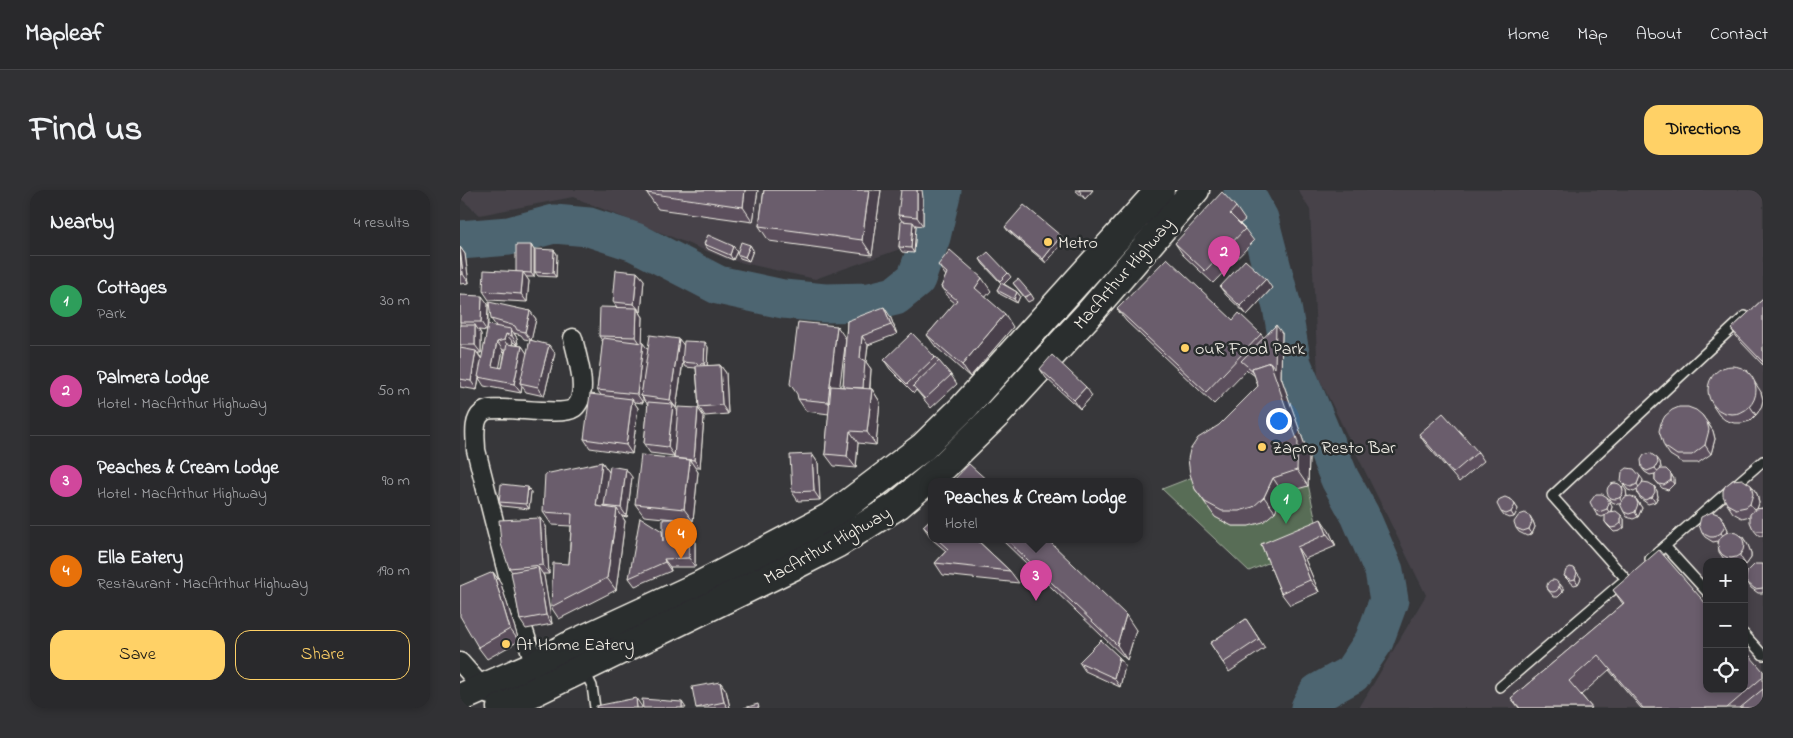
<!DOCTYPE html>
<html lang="en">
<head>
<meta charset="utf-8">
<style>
	body { margin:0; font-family:"Indie Flower",sans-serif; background:#313134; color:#f1f3f6 }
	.controls { position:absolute; right:15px; bottom:15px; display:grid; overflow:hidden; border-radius:10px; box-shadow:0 2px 8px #0003 }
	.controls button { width:45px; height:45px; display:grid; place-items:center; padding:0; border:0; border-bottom:1px solid #454548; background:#29292c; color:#f1f3f6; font:25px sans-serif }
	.you { position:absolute; left:818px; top:230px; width:18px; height:18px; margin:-12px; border:4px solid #fff; border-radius:50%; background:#1a73e8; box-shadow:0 0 0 8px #1a73e833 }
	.badge { display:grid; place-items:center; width:32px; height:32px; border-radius:50%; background:#ffd166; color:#fff; font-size:16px; font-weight:700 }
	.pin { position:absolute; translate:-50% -41px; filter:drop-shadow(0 1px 2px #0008) }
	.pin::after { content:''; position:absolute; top:26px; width:18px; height:15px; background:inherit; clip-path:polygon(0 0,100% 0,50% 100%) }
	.popup { position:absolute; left:468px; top:288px; width:215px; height:65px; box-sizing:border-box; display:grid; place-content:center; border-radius:10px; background:#29292c; filter:drop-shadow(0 1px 4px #0005); font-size:16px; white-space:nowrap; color:#a5a6a9 }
	.popup b { font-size:19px; color:#f1f3f6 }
	.popup::after { content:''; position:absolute; left:50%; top:100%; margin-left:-10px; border:10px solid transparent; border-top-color:#29292c }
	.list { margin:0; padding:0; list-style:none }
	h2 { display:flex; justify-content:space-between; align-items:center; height:65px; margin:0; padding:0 20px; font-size:21px }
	h2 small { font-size:16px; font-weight:400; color:#a5a6a9 }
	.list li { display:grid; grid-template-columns:32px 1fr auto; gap:15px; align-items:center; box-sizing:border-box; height:90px; padding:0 20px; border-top:1px solid #454548 }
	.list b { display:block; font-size:19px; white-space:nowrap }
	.list p { margin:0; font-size:16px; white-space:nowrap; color:#a5a6a9 }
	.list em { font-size:16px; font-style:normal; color:#a5a6a9 }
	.actions { display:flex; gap:10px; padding:15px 20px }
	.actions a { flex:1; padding:11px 0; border:1px solid #ffd166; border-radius:15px; text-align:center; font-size:18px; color:#ffd166 }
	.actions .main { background:#ffd166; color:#111 }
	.icon { flex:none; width:28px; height:28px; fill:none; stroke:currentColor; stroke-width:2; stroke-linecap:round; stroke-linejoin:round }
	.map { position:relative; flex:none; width:1303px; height:518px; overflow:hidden; border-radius:15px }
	header { display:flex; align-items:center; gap:30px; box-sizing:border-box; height:70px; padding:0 25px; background:#29292c; border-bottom:1px solid #454548 }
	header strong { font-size:24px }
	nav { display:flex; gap:28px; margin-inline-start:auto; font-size:18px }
	.intro { display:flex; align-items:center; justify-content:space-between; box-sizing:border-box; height:120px; padding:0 30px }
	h1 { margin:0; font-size:35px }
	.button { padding:12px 22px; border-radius:15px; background:#ffd166; color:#111; font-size:18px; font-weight:700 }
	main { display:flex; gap:30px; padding:0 30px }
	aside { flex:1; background:#29292c; border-radius:15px; box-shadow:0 2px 8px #0003 }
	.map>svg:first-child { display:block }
	.built { fill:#464249; fill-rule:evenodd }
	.green { fill:#596d57; stroke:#a6afa0 }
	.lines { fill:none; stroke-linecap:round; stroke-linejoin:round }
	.river { stroke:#4d6571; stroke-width:39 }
	.lane-casing { stroke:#f4f1e8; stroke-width:12 }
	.street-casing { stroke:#f4f1e8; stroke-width:21 }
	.highway-casing { stroke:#f4f1e8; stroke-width:31 }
	.lane { stroke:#2a2d2e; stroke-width:9 }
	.street { stroke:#2a2d2e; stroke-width:18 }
	.highway { stroke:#2a2d2e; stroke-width:28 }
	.wall { fill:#5b505d; stroke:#f4f1e8; fill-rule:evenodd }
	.shaded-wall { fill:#4a414c; stroke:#f4f1e8 }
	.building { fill:#6a5d6c; stroke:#f4f1e8 }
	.poi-dot { fill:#ffd166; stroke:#2a2d2e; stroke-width:2 }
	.labels { text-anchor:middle; stroke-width:5; stroke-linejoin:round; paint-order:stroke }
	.poi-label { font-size:18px; fill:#f4f1e8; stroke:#2a2d2e; text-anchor:start }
	.street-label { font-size:18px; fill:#f4f1e8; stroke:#2a2d2e }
</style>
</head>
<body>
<header>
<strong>Mapleaf</strong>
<nav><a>Home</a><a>Map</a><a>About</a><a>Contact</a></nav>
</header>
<div class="intro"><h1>Find us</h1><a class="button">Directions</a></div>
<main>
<aside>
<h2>Nearby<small>4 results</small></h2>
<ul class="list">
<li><span class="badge" style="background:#2e9e5b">1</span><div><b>Cottages</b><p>Park</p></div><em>30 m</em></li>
<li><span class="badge" style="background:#d1479c">2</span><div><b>Palmera Lodge</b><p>Hotel · MacArthur Highway</p></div><em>50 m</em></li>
<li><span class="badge" style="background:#d1479c">3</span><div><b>Peaches &amp; Cream Lodge</b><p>Hotel · MacArthur Highway</p></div><em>90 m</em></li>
<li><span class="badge" style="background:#e8710a">4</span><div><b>Ella Eatery</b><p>Restaurant · MacArthur Highway</p></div><em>190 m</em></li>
</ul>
<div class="actions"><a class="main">Save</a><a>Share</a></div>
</aside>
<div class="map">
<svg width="1303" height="518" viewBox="0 0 1303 518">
	<rect width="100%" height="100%" fill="#37373a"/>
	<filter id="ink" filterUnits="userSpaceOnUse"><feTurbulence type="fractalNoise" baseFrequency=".02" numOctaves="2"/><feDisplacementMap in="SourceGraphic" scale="10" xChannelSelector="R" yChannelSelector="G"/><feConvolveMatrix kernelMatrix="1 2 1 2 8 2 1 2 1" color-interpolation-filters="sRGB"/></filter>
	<g filter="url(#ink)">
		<g class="built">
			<polygon points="0,0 457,0 460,52 355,89 266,69 113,7 20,25 0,8"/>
			<path d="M838 0H1303V518H899L966 405 858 186 850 20ZM1247 372H1284V499H1247Z"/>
		</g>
		<polygon class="green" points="738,285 755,327 772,336 789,336 823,303 848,294 860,351 789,381 702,299"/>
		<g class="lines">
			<g class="river">
				<polyline points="783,0 799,29 822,117 832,174 880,289 900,325 924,381 929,410 914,451 892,484 858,503 850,518"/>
				<polyline points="0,50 49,46 94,34 129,37 175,52 258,95 323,109 365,113 410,112 435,106 456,89 471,47 482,0"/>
			</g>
			<defs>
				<g id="lane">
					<polyline points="1205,356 1247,402"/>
					<polyline points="1190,369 1303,271"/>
					<polyline points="1166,389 1092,306 1285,126"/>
					<polyline points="1284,444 1303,465"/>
					<polyline points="124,480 132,496 135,518"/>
					<polyline points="1040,497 1161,393"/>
				</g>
				<g id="street">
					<polyline points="0,472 29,505"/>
					<path d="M79 485 75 475 55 414 16 260C16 249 12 231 22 223 26 219 35 219 41 219 57 218 103 226 114 218 117 216 121 209 121 205 125 190 116 163 113 148"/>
				</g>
				<g id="highway">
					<polyline points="0,508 75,475 109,456 241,395 372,326 463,257 504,217 700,0"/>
					<polyline points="41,518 333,376 378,353 438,315 485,275 537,224 627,126 735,0"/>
				</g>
			</defs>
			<use href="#lane" class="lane-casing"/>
			<use href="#street" class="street-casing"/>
			<use href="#highway" class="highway-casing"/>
			<use href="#lane" class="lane"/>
			<use href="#street" class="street"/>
			<use href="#highway" class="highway"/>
		</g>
		<g class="wall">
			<polygon points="187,0 298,0 293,32 198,19 187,3"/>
			<polygon points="304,0 421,0 412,65 309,51 299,36"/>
			<polygon points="615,0 633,0 625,9"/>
			<polygon points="463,8 463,36 455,35 456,36 454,63 442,62 439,57 442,31 438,25"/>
			<polygon points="776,17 785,30 780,34 785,39 794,51 753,93 723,65 715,53"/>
			<polygon points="545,37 601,46 604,51 586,73 548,41"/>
			<polygon points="244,54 273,56 277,61 273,70 248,59"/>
			<polygon points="71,55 74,60 74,87 66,87 69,91 67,112 29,110 23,101 56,82"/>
			<polygon points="290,55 293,60 289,71 280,68 277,64"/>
			<polygon points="0,57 5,64 9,93 0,94"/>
			<polygon points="94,60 97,64 96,87 78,86 75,82"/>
			<polygon points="520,69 548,83 551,87 544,94 557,102 560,106 557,113 540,104 537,100 541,93 523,74"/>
			<polygon points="478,75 531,101 525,107 553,137 510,187 476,157 467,145 495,113 490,109 481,97 486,86"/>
			<polygon points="177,82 184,90 181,122 180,122 183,127 182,153 188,160 224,155 248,157 247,176 260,175 266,183 268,224 245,226 239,217 236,178 225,177 223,173 216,218 215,218 217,221 238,218 244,227 240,278 235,278 238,282 233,331 230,331 235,338 235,377 210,377 211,381 175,396 169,388 214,329 184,326 175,314 214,268 214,266 190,263 184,254 188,215 183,208 183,213 174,212 178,218 172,264 130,258 124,249 141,205 137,200 143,152 139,146 157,117 153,112"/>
			<polygon points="553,93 571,104 574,109 568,112"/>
			<polygon points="760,97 812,98 787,125 766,105"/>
			<path d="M0 105 28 114V137L36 136 31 129 70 121 76 129 71 150 95 163 84 206 66 202 62 196 61 203 24 196 19 188 17 200 0 197ZM19 140 27 141 22 169 18 163H21V144ZM54 143 61 145 64 149 70 150 67 164 62 156 52 155 53 152 58 155 57 148ZM43 160H45L42 178 39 177Z"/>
			<polygon points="1303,109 1303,175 1280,151 1271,139"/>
			<polygon points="657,119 773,130 801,144 804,148 822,143 821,187 849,267 848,296 823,303 815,322 803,332 789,336 772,336 755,327 735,299 759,235 798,196 795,186 787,180 754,214 666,131"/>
			<polygon points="430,126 437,144 408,155 406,172 411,179 410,199 412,199 420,212 416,255 398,253 396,278 374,276 365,264 369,224 346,221 338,209 380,196 383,197 387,131"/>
			<polygon points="475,167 491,185 497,194 471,218 456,200 454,203 430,179 424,170"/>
			<polygon points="580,179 632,206 620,219 586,188"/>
			<polygon points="1301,202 1303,210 1301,218 1296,225 1290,231 1282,233 1274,233 1265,230 1259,225 1253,216"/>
			<polygon points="1248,233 1253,241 1255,249 1251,264 1238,273 1223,273 1210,265 1204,256"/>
			<polygon points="959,244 1018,262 1024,271 999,292 965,253"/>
			<polygon points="352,264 358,273 360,310 338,311 332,302"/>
			<polygon points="142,272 149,282 172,287 167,327 162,326 165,331 156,400 99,429 91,417 109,374 111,336 92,335 83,322"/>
			<polygon points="1200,272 1201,278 1200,279 1211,284 1214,289 1214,294 1208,300 1202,298 1195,290 1195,284 1190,285 1185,282 1182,278"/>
			<polygon points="1183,290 1181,294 1194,296 1197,301 1198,307 1195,312 1188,314 1181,309 1178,305 1177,300 1174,302 1168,300 1161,291"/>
			<polygon points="1291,295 1297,304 1299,313 1297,319 1303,318 1303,346 1300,346 1297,344 1293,339 1290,326 1282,328 1273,323 1267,314"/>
			<polygon points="1166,300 1167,307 1176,309 1182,318 1178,327 1173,329 1167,327 1164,322 1161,314 1157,314 1152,312 1149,307"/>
			<polygon points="71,302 69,319 42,316 39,312"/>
			<polygon points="1052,310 1058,319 1054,327 1049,328 1044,326 1041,322"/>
			<polygon points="1150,311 1152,317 1151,321 1164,329 1164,338 1160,341 1154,342 1148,336 1145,332 1146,325 1142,327 1137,325 1134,320"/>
			<polygon points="472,328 472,349 463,336"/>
			<polygon points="1263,329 1268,340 1267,342 1282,346 1288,355 1291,363 1291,368 1286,375 1284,375 1284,372 1266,372 1259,362 1258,351 1253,352 1245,347 1242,343"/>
			<polygon points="1073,331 1075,337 1072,344 1067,346 1059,342 1056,338"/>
			<polygon points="86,336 89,384 83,384 84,386 92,434 66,439 60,430 52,382 49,378"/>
			<polygon points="869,341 876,356 845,369 859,402 830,415 821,403 801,354"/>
			<polygon points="473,350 517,350 550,381 559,393 483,385 475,373 486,361"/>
			<polygon points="542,350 588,350 676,440 667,470"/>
			<polygon points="1303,374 1303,403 1298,403 1291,398 1288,393"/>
			<polygon points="33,382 41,394 59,451 27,469 18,457"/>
			<polygon points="1104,386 1121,388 1118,394 1114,395 1108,390"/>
			<polygon points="1087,396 1103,398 1103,402 1098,407 1094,407 1088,400"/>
			<polygon points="1153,400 1303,481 1303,518 1181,518 1149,480 1121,505 1132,518 1059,518 1051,508 1163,414"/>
			<polygon points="786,429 805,458 769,482 750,453"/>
			<polygon points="659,467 665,476 660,497 625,481 619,472"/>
			<polygon points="260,492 266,500 270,518 236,518"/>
		</g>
		<g class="shaded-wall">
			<polygon points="285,0 298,0 293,32 283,17"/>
			<polygon points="409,0 421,0 412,65 402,50"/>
			<polygon points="457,0 462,0 463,8 463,36 457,27"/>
			<polygon points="619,0 633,0 625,9"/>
			<polygon points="453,32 456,36 454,63 451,58"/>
			<polygon points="601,46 604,51 586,73 583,69"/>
			<polygon points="71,55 74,60 74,87 71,83"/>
			<polygon points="290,55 293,60 289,71 285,67"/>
			<polygon points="273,56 277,61 273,70 270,65"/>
			<polygon points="0,57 5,64 9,93 3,84"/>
			<polygon points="94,60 97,64 96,87 93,83"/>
			<polygon points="63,82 69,91 67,112 61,104"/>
			<polygon points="177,82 184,90 181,122 174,114"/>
			<polygon points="522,88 531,101 523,110 515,98"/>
			<polygon points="806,89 812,98 787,125 780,116"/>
			<polygon points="557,102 560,106 557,113 554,109"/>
			<polygon points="22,106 28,114 27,141 21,132"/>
			<polygon points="424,117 430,126 437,144 431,135"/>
			<polygon points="177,118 183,127 182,156 176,147"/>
			<polygon points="70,121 76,129 71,151 65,142"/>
			<polygon points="545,124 553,137 510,187 502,175"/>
			<polygon points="15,135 21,144 21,163 15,155"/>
			<polygon points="816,135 822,143 821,187 849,267 848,296 837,280 810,172"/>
			<polygon points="377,136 386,149 376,225 368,212"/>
			<polygon points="51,139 57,148 58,155 52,146"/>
			<polygon points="46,144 53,152 50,159 44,150"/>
			<polygon points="402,146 408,155 406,172 411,179 409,207 403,198 400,168"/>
			<polygon points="219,149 225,157 216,218 210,210"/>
			<polygon points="37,152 43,160 38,185 32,176"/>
			<polygon points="245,152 248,157 247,178 244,174"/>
			<polygon points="183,153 189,161 181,206 183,208 183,213 177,204"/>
			<polygon points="89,155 95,163 84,206 78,197"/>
			<polygon points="62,156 68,165 60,193 62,196 61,203 54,194"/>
			<polygon points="16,161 22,170 17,200 11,191"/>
			<polygon points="260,175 266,183 268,224 262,215"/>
			<polygon points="1287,180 1301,202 1303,210 1301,218 1296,225 1290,216"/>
			<polygon points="626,197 632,206 620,219 614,210"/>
			<polygon points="412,199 420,212 416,255 407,242"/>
			<polygon points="172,209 178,218 172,264 166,255"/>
			<polygon points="213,214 219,223 214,266 208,257"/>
			<polygon points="238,218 244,227 240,278 234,270"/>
			<polygon points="1242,225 1253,241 1255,249 1251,264 1245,255"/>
			<polygon points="390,241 398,253 396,278 387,266"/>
			<polygon points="352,264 358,273 360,310 354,301"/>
			<polygon points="1197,268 1200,272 1201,278 1199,283 1195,278"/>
			<polygon points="230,270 238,282 233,331 224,319"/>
			<polygon points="142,272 151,285 144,316 146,318 136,316"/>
			<polygon points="166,279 172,287 167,327 161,318"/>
			<polygon points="1211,284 1214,289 1214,294 1211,290"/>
			<polygon points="1180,286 1183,290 1180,299 1177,294"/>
			<polygon points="813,288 823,303 815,322 804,307"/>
			<polygon points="1291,295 1297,304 1299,313 1296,322 1290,314"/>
			<polygon points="1163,296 1166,300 1167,308 1163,313 1160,309"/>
			<polygon points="1194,296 1197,301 1198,307 1195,312 1192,307"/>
			<polygon points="68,297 71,302 69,319 66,314"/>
			<polygon points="1147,307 1150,311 1152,317 1150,323 1147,319"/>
			<polygon points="1176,309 1182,318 1178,327 1175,322"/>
			<polygon points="1052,310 1058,319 1054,327 1051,322"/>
			<polygon points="157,319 165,331 156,400 147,388"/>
			<polygon points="1161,325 1164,329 1164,338 1161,333"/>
			<polygon points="1260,325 1263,329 1268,340 1264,347 1261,343"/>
			<polygon points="1070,326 1073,331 1075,337 1072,344 1069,339"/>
			<polygon points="80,328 86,336 89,384 83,375"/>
			<polygon points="229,329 235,338 235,377 229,368"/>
			<polygon points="861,329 869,341 876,356 867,344"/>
			<polygon points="1282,346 1288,355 1291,363 1291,368 1286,375 1280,366"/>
			<polygon points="837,357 845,369 859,402 850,390"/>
			<polygon points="204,369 210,377 211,381 205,372"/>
			<polygon points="78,377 84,386 92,434 86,425"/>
			<polygon points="1114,378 1121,388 1118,394 1115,389"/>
			<polygon points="33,382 41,394 59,451 50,439"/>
			<polygon points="1100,394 1103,398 1103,402 1100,398"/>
			<polygon points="666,425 676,440 667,470 657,455"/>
			<polygon points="659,467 665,476 660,497 654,488"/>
			<polygon points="260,492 266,500 270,518 268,518 264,512"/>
			<polygon points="176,508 182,517 182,518 177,518"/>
			<polygon points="222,512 226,518 222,518"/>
		</g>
		<g class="building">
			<polygon points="187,0 285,0 283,17 187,3"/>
			<polygon points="304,0 409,0 402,50 299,36"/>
			<polygon points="441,0 457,0 457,27 438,25"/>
			<polygon points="762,2 776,17 770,24 785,39 745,81 715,53"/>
			<polygon points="564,15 601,46 583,69 545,37"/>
			<polygon points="441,31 453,32 451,58 439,57"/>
			<polygon points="248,45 273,56 270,65 244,54"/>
			<polygon points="281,52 290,55 285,67 277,64"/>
			<polygon points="56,55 71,55 71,83 56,82"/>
			<polygon points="75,59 94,60 93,83 75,82"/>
			<polygon points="490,60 522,88 515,98 545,124 502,175 467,145 497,110 481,97 487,83 478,75"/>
			<polygon points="528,62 548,83 540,91 520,69"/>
			<polygon points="0,63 3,84 0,85"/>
			<polygon points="707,68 773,130 779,123 801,144 746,202 657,119"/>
			<polygon points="785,70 806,89 780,116 760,97"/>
			<polygon points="24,80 63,82 61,104 23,101"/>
			<polygon points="156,80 177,82 174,114 153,112"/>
			<polygon points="558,89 571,104 565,107 553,93"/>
			<polygon points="541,93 557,102 554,109 537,100"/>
			<polygon points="0,105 22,106 21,132 0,132"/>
			<polygon points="1303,109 1303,172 1271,139"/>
			<polygon points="29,112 70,121 65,142 57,140 55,136 31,129"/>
			<polygon points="140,117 177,118 176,147 139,146"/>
			<polygon points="424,117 431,135 402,146 400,168 405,171 403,198 383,197 387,131"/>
			<polygon points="338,132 377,136 368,212 338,209 337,204 330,194"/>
			<rect x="0" y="135" width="15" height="20"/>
			<polygon points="28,135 51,139 52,146 46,144 44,150 37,152 32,176 42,178 47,154 62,156 54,194 18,187"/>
			<polygon points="816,135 815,178 810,172 792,178 793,181 781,171"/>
			<polygon points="452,143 475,167 447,194 424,170"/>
			<polygon points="190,145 219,149 210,210 181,206"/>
			<polygon points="143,148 183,153 177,204 137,200"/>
			<polygon points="70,150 89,155 78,197 60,193"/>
			<polygon points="224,151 245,152 244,174 222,172"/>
			<polygon points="0,158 16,161 11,191 0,189"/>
			<polygon points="592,165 626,197 614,210 580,179"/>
			<polygon points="479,171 491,185 465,209 453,196"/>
			<polygon points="810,172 838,252 837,280 813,288 804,307 793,317 779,321 762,321 745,312 735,299 730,284 728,269 730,260 738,248 759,235 798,196 792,178"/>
			<polygon points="260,175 262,215 239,217 236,176"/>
			<circle cx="1272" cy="200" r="24"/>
			<polygon points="371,196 412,199 407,242 390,241 387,266 365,264"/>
			<polygon points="130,204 172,209 166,255 124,249"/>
			<polygon points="188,212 213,214 208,257 184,254"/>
			<polygon points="218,217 238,218 234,270 214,268"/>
			<polygon points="1219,217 1228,217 1236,220 1242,225 1247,232 1249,240 1245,255 1232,265 1217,265 1204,256 1199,241 1201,233 1205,226 1212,220"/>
			<polygon points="983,223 1018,262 993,283 959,244"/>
			<polygon points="1190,263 1197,268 1198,273 1195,278 1187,281 1182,278 1181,270 1184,265"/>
			<polygon points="352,264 354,301 332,302 330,265"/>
			<polygon points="181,265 230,270 224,319 175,314"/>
			<polygon points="142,272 136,316 157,319 147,388 91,417 93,373 109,374 112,324 83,322 85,284"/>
			<polygon points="509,274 529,292 492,292"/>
			<polygon points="150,276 166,279 161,318 144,316"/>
			<polygon points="1167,278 1174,279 1180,286 1177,294 1171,297 1165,295 1161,291 1162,282"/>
			<polygon points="1201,279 1206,279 1211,284 1211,290 1204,295 1199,294 1195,290 1195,284"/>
			<polygon points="1282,289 1291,295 1293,304 1290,314 1286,317 1276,319 1267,314 1263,306 1263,301 1265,296 1273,290"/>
			<polygon points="1183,292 1189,293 1194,296 1195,302 1192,307 1185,310 1178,305 1177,299"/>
			<circle cx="1155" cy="301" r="8"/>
			<polygon points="41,294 68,297 66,314 39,312"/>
			<polygon points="1136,304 1142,304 1147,307 1149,313 1147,319 1139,322 1134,320 1130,312"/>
			<polygon points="1171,306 1176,309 1178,314 1175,322 1169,324 1164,322 1160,314 1165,307"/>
			<polygon points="1045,307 1052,310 1055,315 1051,322 1046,324 1041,322 1037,314 1040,309"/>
			<polygon points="1303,318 1303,341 1297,341 1293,339 1290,332 1290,324 1296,319"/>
			<polygon points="1156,321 1161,325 1161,333 1156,337 1151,338 1145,332 1145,326 1148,322"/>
			<polygon points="1252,322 1260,325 1265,335 1261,343 1254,347 1250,347 1242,343 1239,335 1241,327"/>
			<polygon points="1065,323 1070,326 1072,332 1069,339 1063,341 1056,338 1054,332 1059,325"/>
			<polygon points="180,327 202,341 203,351 203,329 229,329 229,368 204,369 205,372 169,388"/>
			<polygon points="80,328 83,375 49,378 41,354 39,330"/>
			<polygon points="472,328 472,345 463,336"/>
			<polygon points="861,329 867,344 837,357 850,390 821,403 801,354"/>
			<circle cx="1271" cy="355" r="13"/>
			<polygon points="478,350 517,350 550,381 475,373 488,359"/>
			<polygon points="547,350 588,350 666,425 657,455"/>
			<polygon points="1199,360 1247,415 1247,499 1284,499 1284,459 1303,481 1303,487 1267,518 1183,518 1138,465 1109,491 1132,518 1060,518 1051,508 1164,413 1153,400"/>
			<polygon points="1295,374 1303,374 1303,398 1295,399 1288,393 1286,390 1287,382"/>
			<polygon points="78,377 86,425 60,430 51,382"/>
			<polygon points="1110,377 1114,378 1117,383 1115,389 1111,390 1104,386 1106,380"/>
			<polygon points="33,382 50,439 18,457 0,426 0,396"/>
			<circle cx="1093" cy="396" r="6"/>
			<polygon points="786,429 799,449 763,473 750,453"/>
			<polygon points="641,450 659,467 654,488 619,472"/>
			<polygon points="260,492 264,512 236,518 232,497"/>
			<polygon points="1303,499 1303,518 1280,518"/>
			<polygon points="176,508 177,518 136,518 136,516"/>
			<polygon points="182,509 222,512 222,518 183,518"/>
			<polygon points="298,514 299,518 284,518"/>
		</g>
	</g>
	<g class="poi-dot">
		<circle cx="588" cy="52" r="5"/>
		<circle cx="725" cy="158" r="5"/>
		<circle cx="802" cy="257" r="5"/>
		<circle cx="46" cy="454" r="5"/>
	</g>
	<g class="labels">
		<g class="poi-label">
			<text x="598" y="58">Metro</text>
			<text x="735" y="164">ouR Food Park</text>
			<text x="812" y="263">Zapro Resto Bar</text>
			<text x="56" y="460">At Home Eatery</text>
		</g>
		<g class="street-label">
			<text transform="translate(663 83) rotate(-49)" y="6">MacArthur Highway</text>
			<text transform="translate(367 355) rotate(-29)" y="6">MacArthur Highway</text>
		</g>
	</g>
</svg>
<div class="controls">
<button>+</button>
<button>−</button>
<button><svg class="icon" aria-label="locate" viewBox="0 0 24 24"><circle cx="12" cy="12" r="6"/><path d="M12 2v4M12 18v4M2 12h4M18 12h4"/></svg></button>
</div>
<div class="you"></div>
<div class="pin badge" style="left:826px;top:334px;background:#2e9e5b">1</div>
<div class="pin badge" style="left:764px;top:87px;background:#d1479c">2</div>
<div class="pin badge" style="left:576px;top:411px;background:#d1479c">3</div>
<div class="popup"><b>Peaches &amp; Cream Lodge</b>Hotel</div>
<div class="pin badge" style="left:221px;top:369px;background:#e8710a">4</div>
</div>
</main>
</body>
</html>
